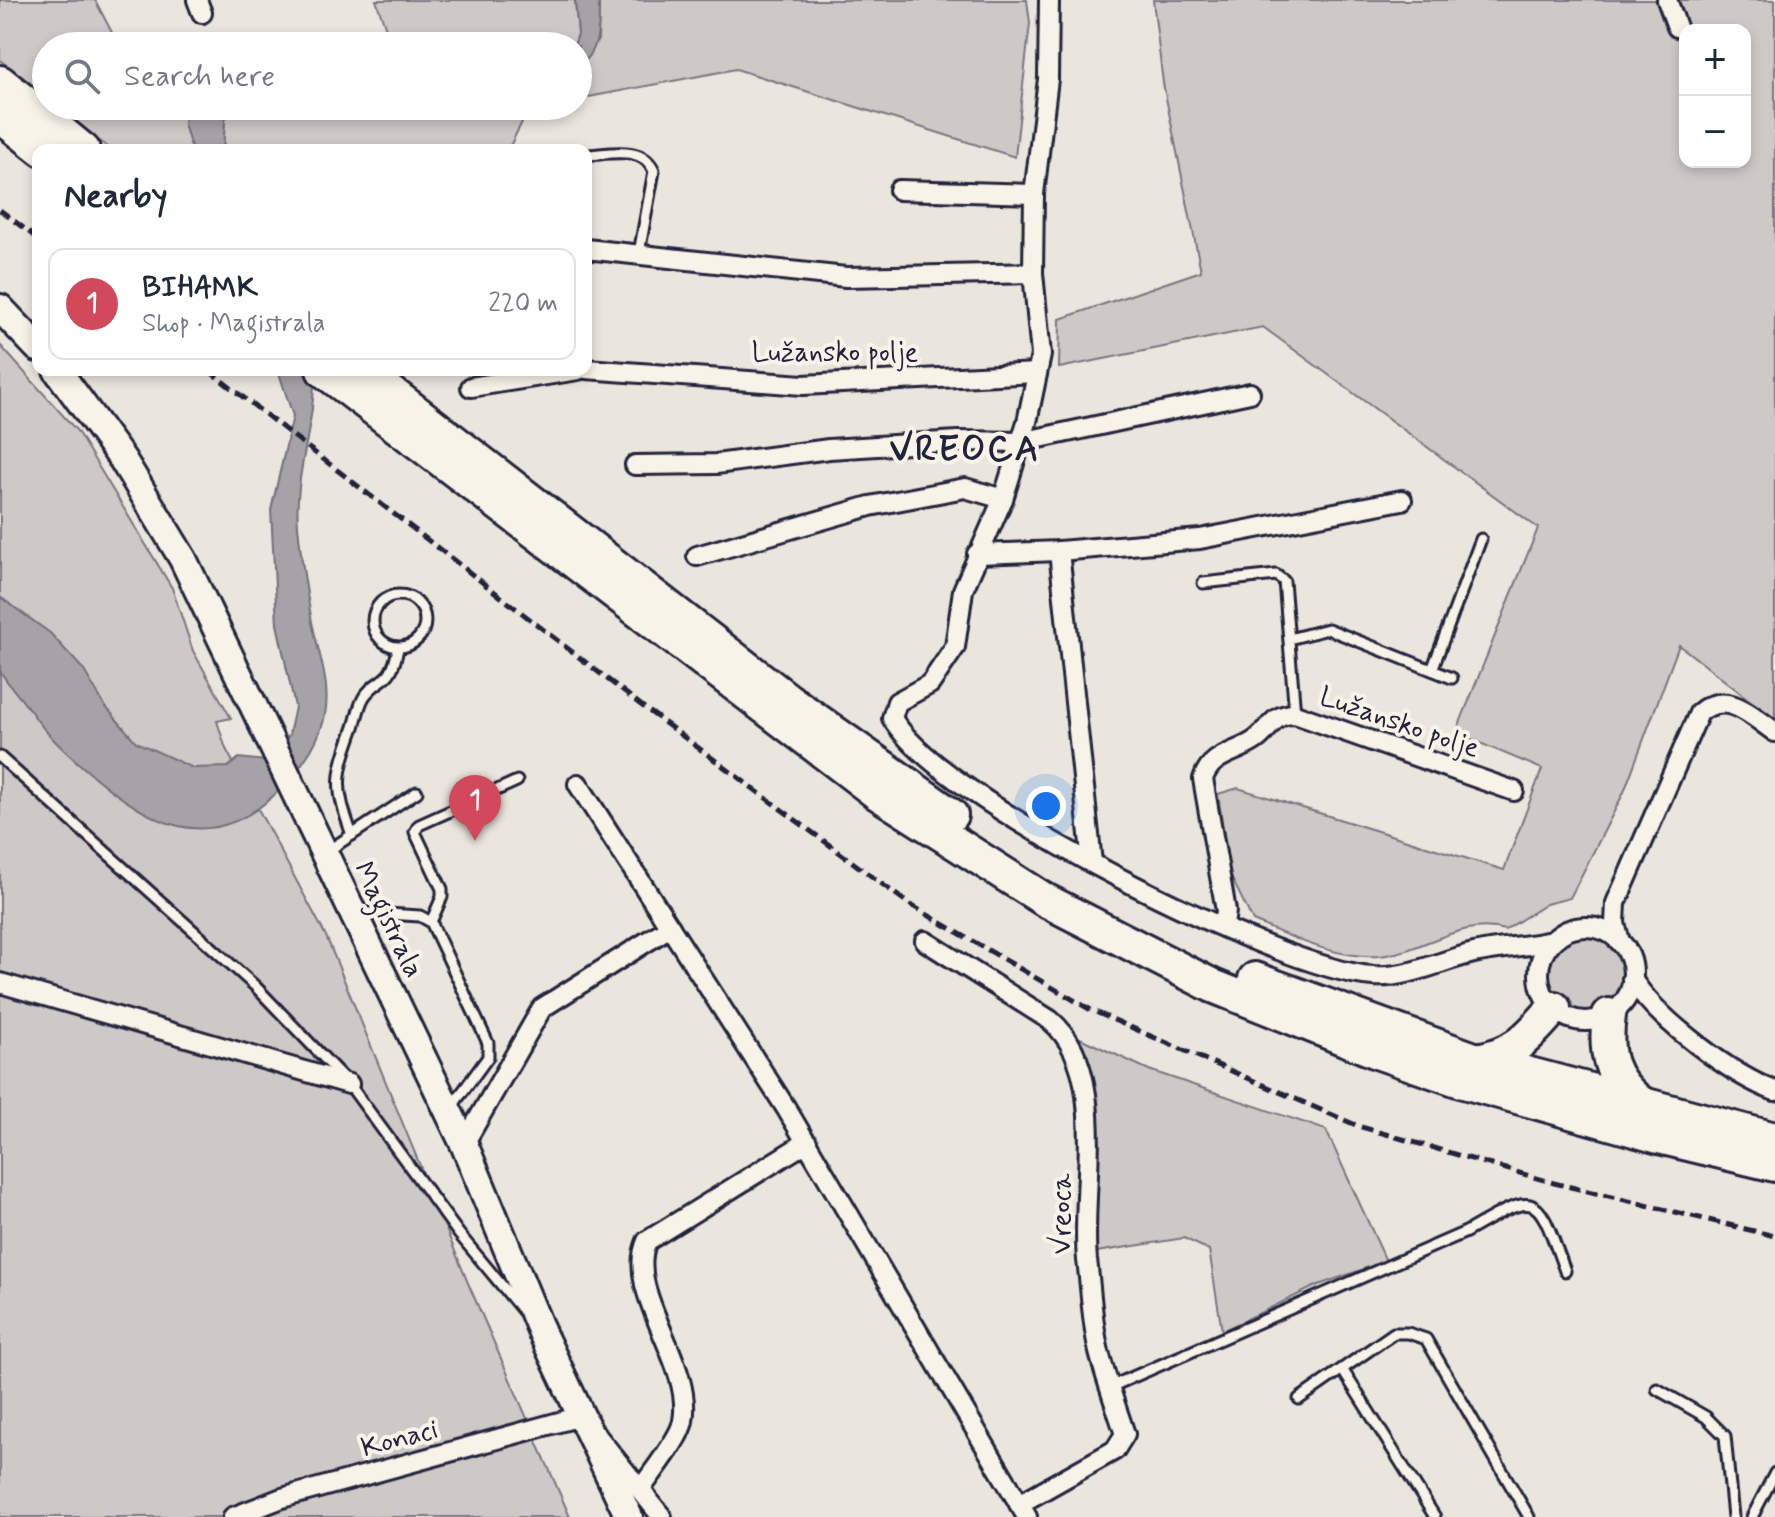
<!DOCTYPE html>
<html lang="en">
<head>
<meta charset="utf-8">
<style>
	body { margin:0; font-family:Mynerve,sans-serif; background:#f6f6f7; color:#1f2937 }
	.controls { position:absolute; right:24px; top:24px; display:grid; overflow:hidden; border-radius:16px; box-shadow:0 4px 12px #0003 }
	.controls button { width:72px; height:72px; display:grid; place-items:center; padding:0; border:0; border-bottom:2px solid #e0e1e3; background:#fff; color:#1f2937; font:40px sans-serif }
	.you { position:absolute; left:1046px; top:806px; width:28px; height:28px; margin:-20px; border:6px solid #fff; border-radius:50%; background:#1a73e8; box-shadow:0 0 0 12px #1a73e833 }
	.badge { display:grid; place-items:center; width:52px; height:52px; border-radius:50%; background:#d1495b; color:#fff; font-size:26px; font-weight:700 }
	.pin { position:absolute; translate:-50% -66px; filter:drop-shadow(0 2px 4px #0008) }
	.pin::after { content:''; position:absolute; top:42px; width:28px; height:24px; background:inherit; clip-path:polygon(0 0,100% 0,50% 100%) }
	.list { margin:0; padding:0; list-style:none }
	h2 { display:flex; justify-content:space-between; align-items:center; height:104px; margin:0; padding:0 32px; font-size:34px }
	h2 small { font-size:26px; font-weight:400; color:#747a83 }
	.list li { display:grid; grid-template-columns:52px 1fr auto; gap:24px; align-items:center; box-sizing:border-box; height:112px; margin:0 16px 16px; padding:0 16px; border:2px solid #e0e1e3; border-radius:16px }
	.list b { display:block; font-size:30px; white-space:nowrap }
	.list p { margin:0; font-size:26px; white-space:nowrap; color:#747a83 }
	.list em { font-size:26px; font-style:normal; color:#747a83 }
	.icon { flex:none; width:44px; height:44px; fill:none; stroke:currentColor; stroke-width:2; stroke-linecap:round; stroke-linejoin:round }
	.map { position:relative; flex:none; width:1775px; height:1517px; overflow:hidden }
	.search { position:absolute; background:#fff; box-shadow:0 4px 12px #0003; left:32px; top:32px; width:560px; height:88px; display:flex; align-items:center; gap:20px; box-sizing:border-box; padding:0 28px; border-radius:44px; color:#747a83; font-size:30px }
	.panel { position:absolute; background:#fff; box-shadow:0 4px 12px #0003; left:32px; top:144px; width:560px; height:232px; border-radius:16px }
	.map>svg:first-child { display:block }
	.green { fill:#cdc9c6; stroke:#787680; stroke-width:2; fill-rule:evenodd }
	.water { fill:#a6a3a6; stroke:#716f7b; stroke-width:2 }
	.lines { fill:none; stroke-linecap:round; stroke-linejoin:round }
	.service-casing { stroke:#22223b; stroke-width:15 }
	.minor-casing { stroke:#22223b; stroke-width:24 }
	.secondary-casing { stroke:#22223b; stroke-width:32 }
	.trunk-casing { stroke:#22223b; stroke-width:38 }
	.service { stroke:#f7f3e8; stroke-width:9 }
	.minor { stroke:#f7f3e8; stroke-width:18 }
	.secondary { stroke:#f7f3e8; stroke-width:26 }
	.trunk { stroke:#f7f3e8; stroke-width:32 }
	.rail { stroke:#22223b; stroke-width:5; stroke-dasharray:12 6; stroke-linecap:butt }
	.labels { text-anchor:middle; stroke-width:8; stroke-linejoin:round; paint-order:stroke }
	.street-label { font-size:28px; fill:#22223b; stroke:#f7f3e8 }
	.district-label { font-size:36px; font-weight:bold; letter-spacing:2px; fill:#22223b; stroke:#f7f3e8 }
</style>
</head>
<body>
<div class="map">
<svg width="1775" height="1517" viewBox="0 0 1775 1517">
	<rect width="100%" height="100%" fill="#eae6de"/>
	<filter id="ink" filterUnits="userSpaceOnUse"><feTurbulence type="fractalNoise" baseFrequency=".0125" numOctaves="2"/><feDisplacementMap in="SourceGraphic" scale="16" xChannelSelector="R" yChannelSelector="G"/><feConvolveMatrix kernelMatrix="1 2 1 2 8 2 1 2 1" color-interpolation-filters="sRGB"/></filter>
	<g filter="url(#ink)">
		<g class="green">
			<polygon points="0,0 95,0 119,46 46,46 46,99 0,60"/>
			<polygon points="376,0 575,0 578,34 574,46 392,46"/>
			<polygon points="599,0 1027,0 1030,23 1015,157 736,69 578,99 578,68 598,40"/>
			<path d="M1153 0H1775V720L1679 645 1624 792 1570 898 1546 904 1505 930C1461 917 1423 952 1379 956 1336 959 1292 937 1253 921L1230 875 1218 794 1238 788 1504 870 1542 769 1456 733 1538 528 1263 327 1059 368 1060 319 1201 271 1163 83ZM1685 30H1745V162H1685Z"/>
			<polygon points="55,106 186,106 184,124 192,150 111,150"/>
			<polygon points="232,106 541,106 529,108 508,150 223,150 225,120"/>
			<polygon points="0,345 77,431 172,588 193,651 231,718 217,721 226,749 326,936 468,1283 570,1517 0,1517"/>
			<circle cx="1586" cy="972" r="39"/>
			<polygon points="1069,1033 1149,1070 1326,1130 1386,1261 1316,1286 1222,1331 1209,1250 1184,1238 1090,1253"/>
		</g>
		<g class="water">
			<path d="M575 0H599C599 27 601 50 578 68V46H574L578 34Z"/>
			<polygon points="186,106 232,106 225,120 223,150 192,150 184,124"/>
			<path d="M278 370H314C316 426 294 470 298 526 301 558 306 590 312 622 319 657 335 693 321 729 312 755 292 778 272 797 207 856 148 823 91 774 69 755 48 737 32 713 25 703 3 679 0 670 0 649 0 618 0 597L50 633 83 669 105 706 136 742 193 768 228 767 239 758 266 761 289 735 295 707 277 624 271 510 293 416Z"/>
		</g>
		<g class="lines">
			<defs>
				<g id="service">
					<path d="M586 155C610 154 643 145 654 171L639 253"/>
					<polyline points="1203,583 1276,575 1284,581 1295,714"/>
					<circle cx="399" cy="621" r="26"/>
					<polyline points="1289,639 1328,629 1452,678"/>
					<polyline points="1432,670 1481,539"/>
					<polyline points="0,757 255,986 349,1084 459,1234 523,1311"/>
					<path d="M352 835C334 785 336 777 354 727 357 718 359 705 364 697 380 674 391 687 398 648"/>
					<polyline points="326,852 417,792"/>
					<polyline points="355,912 420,916 431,922 488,1043 488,1057 450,1109"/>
					<polyline points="431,922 442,897 442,889 415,832 419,825 517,781"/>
					<polyline points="1342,1369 1435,1517"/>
					<path d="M1110 1387 1466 1232C1540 1189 1536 1192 1565 1271"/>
					<polyline points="1657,1389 1706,1417 1725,1436 1733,1517"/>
					<polyline points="1299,1399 1394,1333 1408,1333 1426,1339 1529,1517"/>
					<polyline points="1752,1517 1775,1473"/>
				</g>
				<g id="minor">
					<polyline points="197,0 202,13"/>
					<path d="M1049 0 1048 79 1034 194 1033 273 1041 355 1027 422 1003 499 963 590 955 647 930 684 897 702 892 718C937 799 1279 970 1373 976 1407 979 1442 960 1474 953 1500 947 1526 947 1552 941"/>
					<polyline points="1667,0 1677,27"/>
					<polyline points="899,190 1034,194"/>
					<polyline points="586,249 846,277 1033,273"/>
					<polyline points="586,369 803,385 1037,373"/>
					<polyline points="471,387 578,370"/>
					<polyline points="635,465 716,464 829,449 958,441 1021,442 1250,393"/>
					<polyline points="1059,551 1092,863"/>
					<polyline points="977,554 1059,551 1200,539 1402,500"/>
					<polyline points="697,556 870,506 965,488 1003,499"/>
					<polyline points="578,784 786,1108 1027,1517"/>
					<path d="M1224 926 1226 911 1203 779C1211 754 1234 754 1254 741 1271 730 1271 714 1295 714L1514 791"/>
					<circle cx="1586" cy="974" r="47"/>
					<path d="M925 941 1050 1020C1111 1071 1080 1189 1087 1260 1091 1290 1092 1323 1099 1352 1106 1379 1116 1407 1125 1434L1115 1450 1019 1504"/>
					<path d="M1620 942 1615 923 1616 903 1699 713C1726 689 1752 716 1775 732"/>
					<path d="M1632 979C1657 1019 1731 1075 1775 1091"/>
					<polyline points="0,983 349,1084"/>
					<polyline points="464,1144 542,1008 670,927"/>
					<path d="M641 1489C652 1472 680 1439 683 1421 694 1363 624 1292 647 1241L807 1142"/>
					<polyline points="233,1517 282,1498 581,1416 662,1517"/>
				</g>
				<g id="secondary">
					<polyline points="0,308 38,348"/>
					<polyline points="57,370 123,460 183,559 464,1144 543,1335 629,1517"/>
				</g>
				<g id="trunk">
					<polyline points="0,82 83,150"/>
					<polyline points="0,116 43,150"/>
					<polyline points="323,370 877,793 1045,900 1213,986 1377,1052 1464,1082 1659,1137 1775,1165"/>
					<polyline points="362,370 787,699 951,815"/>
					<polyline points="1255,979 1477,1060 1775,1139"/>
					<path d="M1609 1015C1604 1053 1609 1078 1641 1103"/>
					<path d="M1477 1060C1517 1053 1528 1037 1554 1008"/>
				</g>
			</defs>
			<use href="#service" class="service-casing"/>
			<use href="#minor" class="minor-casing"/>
			<use href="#secondary" class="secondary-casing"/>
			<use href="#trunk" class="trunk-casing"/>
			<use href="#service" class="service"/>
			<use href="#minor" class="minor"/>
			<use href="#secondary" class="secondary"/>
			<use href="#trunk" class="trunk"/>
			<g class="rail">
				<polyline points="0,210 38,239"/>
				<polyline points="208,370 646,709 909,904 1091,1010 1358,1126 1554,1183 1775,1236"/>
			</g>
		</g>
	</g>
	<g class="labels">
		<g class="street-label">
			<text x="835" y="361">Lužansko polje</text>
			<text transform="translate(1400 721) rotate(19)" y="10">Lužansko polje</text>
			<text transform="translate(390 919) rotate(64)" y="10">Magistrala</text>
			<text transform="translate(1060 1214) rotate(-90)" y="10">Vreoca</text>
			<text transform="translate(399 1437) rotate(-15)" y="10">Konaci</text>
		</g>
		<g class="district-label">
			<text x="965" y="460">VREOCA</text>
		</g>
	</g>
</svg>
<div class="controls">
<button>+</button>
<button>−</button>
</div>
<div class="you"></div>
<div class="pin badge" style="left:475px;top:841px">1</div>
<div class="search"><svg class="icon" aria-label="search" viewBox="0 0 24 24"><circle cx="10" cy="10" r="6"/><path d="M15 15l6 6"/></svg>Search here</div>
<section class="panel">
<h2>Nearby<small></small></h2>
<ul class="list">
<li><span class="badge">1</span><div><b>BIHAMK</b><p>Shop · Magistrala</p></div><em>220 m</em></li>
</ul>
</section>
</div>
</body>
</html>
